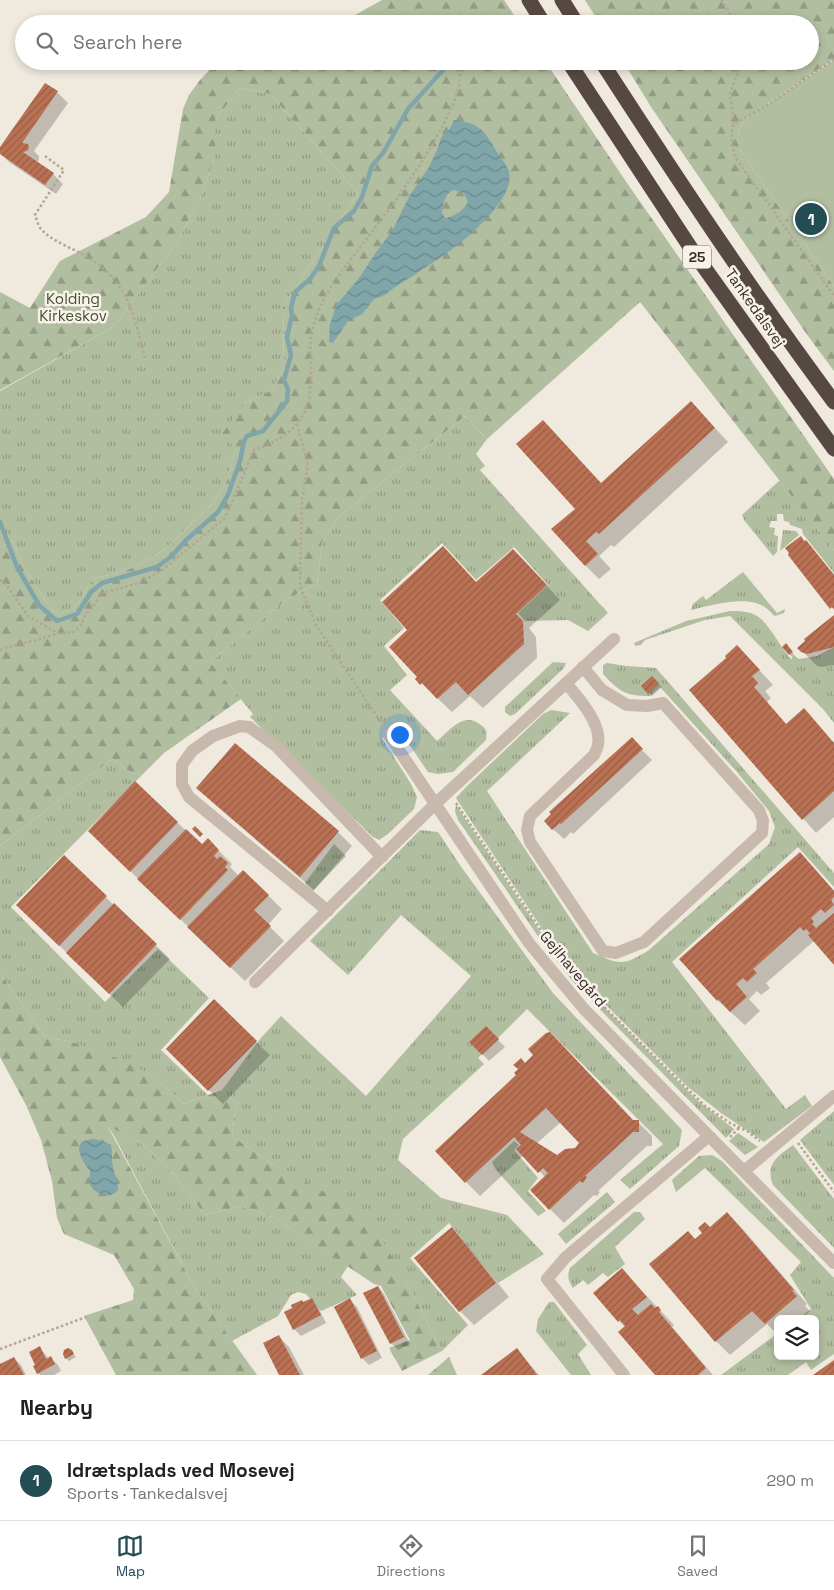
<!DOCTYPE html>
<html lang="en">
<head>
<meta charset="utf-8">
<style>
	body { margin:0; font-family:"Space Grotesk",sans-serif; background:#f2f2f2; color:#202124 }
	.controls { position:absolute; right:15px; bottom:15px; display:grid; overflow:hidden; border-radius:8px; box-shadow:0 2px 8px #0003 }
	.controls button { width:45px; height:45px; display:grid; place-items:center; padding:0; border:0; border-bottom:1px solid #e0e0e0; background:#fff; color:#202124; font:25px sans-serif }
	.you { position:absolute; left:399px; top:734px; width:18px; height:18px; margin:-12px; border:4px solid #fff; border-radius:50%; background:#1a73e8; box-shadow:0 0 0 8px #1a73e833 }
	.badge { display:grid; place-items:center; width:32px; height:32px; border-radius:50%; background:#234d53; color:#fff; font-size:16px; font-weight:700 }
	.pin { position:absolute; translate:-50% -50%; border:2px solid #fff; box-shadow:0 1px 5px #0006 }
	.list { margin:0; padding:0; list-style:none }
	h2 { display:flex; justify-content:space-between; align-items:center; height:65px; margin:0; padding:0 20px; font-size:21px }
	h2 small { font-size:16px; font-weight:400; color:#757577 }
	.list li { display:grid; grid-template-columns:32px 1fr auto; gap:15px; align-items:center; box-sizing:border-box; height:80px; padding:0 20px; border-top:1px solid #e0e0e0 }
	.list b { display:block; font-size:19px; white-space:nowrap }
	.list p { margin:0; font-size:16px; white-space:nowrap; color:#757577 }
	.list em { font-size:16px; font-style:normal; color:#757577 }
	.icon { flex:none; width:28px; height:28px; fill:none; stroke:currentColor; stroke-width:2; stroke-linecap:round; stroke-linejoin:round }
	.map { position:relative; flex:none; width:834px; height:1375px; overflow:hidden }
	.search { position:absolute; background:#fff; box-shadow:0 2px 8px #0003; left:15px; right:15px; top:15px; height:55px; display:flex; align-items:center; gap:12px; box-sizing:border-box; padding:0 18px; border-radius:28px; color:#757577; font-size:19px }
	.sheet { height:145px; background:#fff }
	nav { display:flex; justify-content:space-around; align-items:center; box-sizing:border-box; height:70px; border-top:1px solid #e0e0e0; background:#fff; font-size:14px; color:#757577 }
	nav a { display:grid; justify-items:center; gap:2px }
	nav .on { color:#234d53 }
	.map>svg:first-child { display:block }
	.grass { fill:url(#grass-tufts) }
	.forest { fill:url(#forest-firs) }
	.pitch { fill:#b2bea0 }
	.water { fill:url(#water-waves); fill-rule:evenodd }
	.shadow { fill:#0003; fill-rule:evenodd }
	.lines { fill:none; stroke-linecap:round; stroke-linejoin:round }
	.stream { stroke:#80a6aa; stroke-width:4.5 }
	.building { fill:url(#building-hatch); fill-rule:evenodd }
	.path { stroke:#b3a495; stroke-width:2.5; stroke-dasharray:2.5 2.5; stroke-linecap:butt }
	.minor { stroke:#c7b9ab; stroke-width:12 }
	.highway { stroke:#564942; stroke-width:15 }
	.labels { text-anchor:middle; stroke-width:5; stroke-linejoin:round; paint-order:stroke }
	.shield { fill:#f8f2ea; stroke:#706964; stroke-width:1 }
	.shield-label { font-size:14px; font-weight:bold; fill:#362e2a }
	.park-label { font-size:15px; fill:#435130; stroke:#f8f2ea }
	.street-label { font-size:15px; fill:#362e2a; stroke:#f8f2ea }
</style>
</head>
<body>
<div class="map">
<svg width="834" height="1375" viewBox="0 0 834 1375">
	<defs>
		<pattern id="grass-tufts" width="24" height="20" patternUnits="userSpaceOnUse" patternTransform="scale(1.25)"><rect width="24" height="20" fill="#b2bea0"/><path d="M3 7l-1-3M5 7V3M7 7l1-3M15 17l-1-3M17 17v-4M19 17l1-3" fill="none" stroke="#929b83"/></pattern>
		<pattern id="forest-firs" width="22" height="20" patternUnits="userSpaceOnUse" patternTransform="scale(1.25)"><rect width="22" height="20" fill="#b2bea0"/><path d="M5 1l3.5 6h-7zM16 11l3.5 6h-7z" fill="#929b83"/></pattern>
		<pattern id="water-waves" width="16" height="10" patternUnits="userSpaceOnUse" patternTransform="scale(1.25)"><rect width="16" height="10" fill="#80a6aa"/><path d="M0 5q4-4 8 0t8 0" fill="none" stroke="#6a888b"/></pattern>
		<pattern id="building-hatch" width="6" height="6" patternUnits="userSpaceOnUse" patternTransform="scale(1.25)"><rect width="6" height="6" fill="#ba7153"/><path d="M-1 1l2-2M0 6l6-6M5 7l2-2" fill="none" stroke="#985d45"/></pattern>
	</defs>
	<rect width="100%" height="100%" fill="#f0e9de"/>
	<g class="grass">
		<path d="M240 88 270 94 358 193 283 307 284 367 272 390 245 403 236 449 226 483 214 502 164 550 130 569 94 579C82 590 82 607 65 612 59 613 54 611 50 608L25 569 13 541 0 547V391L108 330 119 320 177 242 200 198 215 157V120Z"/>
		<path d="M465 416 487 439 476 454 485 466 480 470 608 613 588 631 568 620 525 621 518 613 548 585 514 547 476 580 442 543 380 600 404 628 384 646 407 675 390 690 437 741C451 729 464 711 481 725 487 729 487 733 486 740L453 772 438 774 428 772 398 728 382 738 411 784 417 797 414 809 388 834 379 840 373 837 250 717 253 714 210 662 287 599 317 584 322 542 338 517Z"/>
		<polygon points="780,480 834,550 834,573 803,534 802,529 790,525 789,522 784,521 783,514 777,514 777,521 771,521 769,527 775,528 774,535 778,536 777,552 773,556 744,520 742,515"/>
		<polygon points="783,530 796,531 799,535 780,551"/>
		<path d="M743 572 777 613 785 609 784 613 775 616C772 614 769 610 766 608 749 594 711 605 691 610L693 604 703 596 706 600Z"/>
		<path d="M730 611C739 611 749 611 757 616 769 623 781 648 791 659L795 656 799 659 817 656 834 647V723L823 709 730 616 705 620 645 640 641 645 635 646 634 643 686 621Z"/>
		<polygon points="553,662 566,663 564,668 515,714 510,716 505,712 505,707"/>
		<path d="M607 663 626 666 656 668 834 873V887L798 847 672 962 786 1109 805 1095 812 1106 764 1142 721 1113 688 1087 586 985 545 933 456 798 466 787 543 714 551 710 570 713 487 791 593 953C621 965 623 966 649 950L769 844 775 827 769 811 737 772 660 687 650 696C625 696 620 692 603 674V665Z"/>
		<polygon points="112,759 132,773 142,775 11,907 105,1002 158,949 209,998 161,1050 208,1095 183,1104 156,1077 69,1041 46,1038 0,973 0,846"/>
		<polygon points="456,805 552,949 579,982 697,1100 734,1129 726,1138 574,983 544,945 458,820 455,811"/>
		<polygon points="420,830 438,832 462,868 553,993 682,1130 679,1146 630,1189 620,1180 663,1144 527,1009 478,1058 484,1064 403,1139 398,1160 441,1198 507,1215 544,1254 498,1283 449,1223 410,1258 468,1325 442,1351 406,1281 277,1167 232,1136 236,1103 222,1090 260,1039 281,1016 366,1096 471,976 401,915 348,975 310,941"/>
		<polygon points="334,844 346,856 312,892 305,883"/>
		<polygon points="834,1111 834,1185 800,1140"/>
		<polygon points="106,1124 146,1147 173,1174 205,1215 241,1206 275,1218 348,1266 341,1277 357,1295 321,1311 306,1294 298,1292 291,1295 278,1316 232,1341 197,1292 113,1134"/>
		<polygon points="738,1133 758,1147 745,1155 729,1141"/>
		<polygon points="514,1141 519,1145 514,1150 538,1178 528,1191 546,1211 538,1216 496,1170 492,1162"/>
		<path d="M793 1145 834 1199V1248L773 1185C765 1163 778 1156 793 1145Z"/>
		<polygon points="712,1155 722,1161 834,1278 834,1354 811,1370 806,1362 788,1375 721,1375 778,1333 778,1356 815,1356 815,1319 798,1319 811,1309 790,1275 801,1262 705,1168 676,1192 672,1180 699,1156"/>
		<polygon points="607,1192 615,1202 566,1244 558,1234"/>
		<path d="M634 1212H640L645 1219 615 1247 625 1264 608 1277 603 1273 588 1285 583 1280 573 1288C568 1281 567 1276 570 1268Z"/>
		<polygon points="549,1302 554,1302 587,1345 578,1354 591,1375 571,1375 536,1331 538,1319"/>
	</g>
	<g class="forest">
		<polygon points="382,0 504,0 520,24 339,24"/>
		<path d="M585 0H834V59L748 117C737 127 735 139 742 153L834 286V371L808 336 651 107 623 61H810V24H600Z"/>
		<path d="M218 61H545L627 183 834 479V550L640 302 487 439 465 416 338 517 322 542 317 584 287 599 210 662 241 699 164 753 142 775 132 773 112 759 0 846V547L13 541 25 569 50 608C54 611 59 613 65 612 82 607 82 590 94 579L130 569 164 550 214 502 226 483 236 449 222 434 245 403 272 390 284 367 283 307 358 193 270 94 240 88 215 120V157L200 198 177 242 119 320 108 330 0 390V292L30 308 60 261 146 217 169 192 183 109 189 95 200 80Z"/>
		<polygon points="0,973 46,1038 69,1041 117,1058 156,1077 183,1104 222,1090 236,1103 232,1136 277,1167 336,1198 373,1225 406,1281 442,1351 402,1371 389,1348 410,1340 381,1286 374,1284 275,1218 241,1206 205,1215 173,1174 146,1147 107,1125 197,1292 257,1375 116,1375 84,1316 133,1300 134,1289 114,1255 64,1234 57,1218 52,1181 41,1140 26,1105 0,1057"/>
		<polygon points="449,1357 457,1375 428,1375"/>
	</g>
	<path class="pitch" d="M834 60V286L742 153C735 139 737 127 748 117Z"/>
	<g class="water">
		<path d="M454 120C480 123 484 130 497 152 501 158 507 165 509 172 512 186 502 200 494 210 472 236 451 251 423 269 411 278 396 285 385 295L374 299 362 314 348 321 333 343 329 342 330 324 337 304 359 278 377 251 392 231 410 195 429 167 437 150 441 138 444 133 449 130ZM454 190 464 193 468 202C464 210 454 217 445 218L442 213C443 204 445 192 454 190Z"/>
		<path d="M94 1139 103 1141 111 1145C113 1153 111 1158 113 1166 114 1174 118 1181 118 1190 110 1200 96 1195 90 1185V1171C81 1159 69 1140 94 1139Z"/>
	</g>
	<g class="shadow">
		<polygon points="46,84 57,92 68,103 34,151 39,156 39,159 37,163 53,174 63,184 56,194 9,162 0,153 0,149"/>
		<polygon points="691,402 728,442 614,547 611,545 599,556 611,569 599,579 585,565 577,509 602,484"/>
		<polygon points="806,542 834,574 834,610 789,555"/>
		<polygon points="527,564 560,600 529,628 536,637 537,658 483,708 470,696 452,712 417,679 477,584"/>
		<polygon points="834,616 834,665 822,667 817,666 799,648"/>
		<polygon points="783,647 789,648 795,656 793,658"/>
		<polygon points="751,661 773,685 765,691 771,698 767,702 787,725 817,724 834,743 834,817 816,833 690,690"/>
		<polygon points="652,678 662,687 652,696 643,686"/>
		<polygon points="642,750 652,760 573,834 571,832 564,839 553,829"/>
		<polygon points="136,783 202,846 208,840 232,864 230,867 239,876 243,871 282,909 268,925 284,941 245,981 103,845"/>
		<polygon points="198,788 338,832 352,846 314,890 212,802"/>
		<polygon points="64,857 170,959 123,1007 32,919"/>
		<polygon points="814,868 834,891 834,963 814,941 766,983 770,988 761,995 757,991 749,999 760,1011 745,1025 717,1000 681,959"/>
		<polygon points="486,1028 505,1047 489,1061 471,1042"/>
		<polygon points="256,1042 270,1055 223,1104 167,1049"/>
		<path d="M525 1064 634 1122H638L652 1136V1146H647L598 1191 600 1192 597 1196 594 1195 564 1223 550 1209 545 1177 524 1155 480 1196 466 1182ZM561 1122 581 1144 575 1149 557 1157 536 1144Z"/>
		<polygon points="727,1213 741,1227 807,1304 805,1306 810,1311 801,1319 778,1319 778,1335 767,1324 730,1355 716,1341 696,1240"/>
		<polygon points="452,1229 466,1243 509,1297 474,1325 460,1311"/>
		<polygon points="622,1270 674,1325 672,1327 713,1375 656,1375 625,1327 619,1321"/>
		<polygon points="378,1287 384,1294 410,1344 398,1350 391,1343"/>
		<polygon points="311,1300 318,1307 326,1323 301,1336 294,1329 304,1304"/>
		<polygon points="350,1300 357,1307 382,1358 369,1365 362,1358"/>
		<polygon points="279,1337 289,1347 304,1375 281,1375"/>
		<polygon points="40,1348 49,1359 51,1358 58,1365 61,1371 54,1375 40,1375 38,1373"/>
		<polygon points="517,1349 539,1375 483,1375"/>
		<polygon points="71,1351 76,1357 69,1361 66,1358"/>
		<polygon points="14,1358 21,1365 26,1375 0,1375 0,1363 2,1365"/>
	</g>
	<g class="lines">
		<polyline class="stream" points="0,522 17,567 39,605 57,621 77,614 91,592 102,583 157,567 172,556 186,540 218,512 228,495 240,461 244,441 247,436 263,431 287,401 288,389 284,380 291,355 287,337 292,315 291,308 295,292 310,279 319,266 334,228 354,211 362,197 372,166 383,153 408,109 451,61"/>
	</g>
	<g class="building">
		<polygon points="45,83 58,91 22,143 28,144 29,148 27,151 23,152 54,173 45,185 0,154 0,147"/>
		<polygon points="691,401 715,428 600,533 599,534 596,532 586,541 598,554 585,566 551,529 575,509 516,444 543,420 601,483"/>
		<polygon points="801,536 804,541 806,540 834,575 834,609 832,607 830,609 788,555 789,553 785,548"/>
		<polygon points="443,546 476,582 513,549 547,585 516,614 523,621 524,644 468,695 456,682 437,699 422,683 420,685 415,679 417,677 389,647 407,630 382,602"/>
		<polygon points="834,615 834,647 807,654 801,652 797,648 805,641 804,639"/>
		<polygon points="786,643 793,652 789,655 782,647"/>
		<polygon points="737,645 760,670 752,676 758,683 754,687 786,724 804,708 834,743 834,791 802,820 689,690 726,658 725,656"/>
		<polygon points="652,676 659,683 648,694 641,686"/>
		<polygon points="632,737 643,749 561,824 560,823 552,830 544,821 551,814 549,812"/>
		<polygon points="235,743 339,831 300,877 196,788"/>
		<polygon points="135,781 178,822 130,872 88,831"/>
		<polygon points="195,826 203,834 200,837 192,829"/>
		<polygon points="186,829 202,844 208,838 219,850 214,856 217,859 220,856 228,863 225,867 228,870 180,920 137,879"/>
		<polygon points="800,852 834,891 834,897 831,900 834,905 825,913 821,909 811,918 814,922 812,924 816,928 834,913 834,965 808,935 810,933 806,929 804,931 800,927 753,969 757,973 747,982 743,978 736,984 747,997 730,1012 718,999 717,1001 679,959"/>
		<polygon points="64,855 107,896 59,946 16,905"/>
		<polygon points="243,870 269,895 254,910 271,926 230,968 187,927"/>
		<polygon points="114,903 157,944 109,994 66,953"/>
		<polygon points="214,999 257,1041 208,1091 166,1049"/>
		<polygon points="486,1026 499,1039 482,1055 469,1042"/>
		<path d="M550 1032 633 1120H639V1132H633L585 1176 587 1177 583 1183 580 1181 549 1210 530 1190 548 1173 543 1168 538 1173 516 1149 521 1145 514 1137 465 1183 435 1151 516 1075 514 1073 518 1069 513 1065 521 1058 525 1063 533 1055 528 1049 546 1033ZM546 1108 579 1143 575 1148 565 1149 557 1155 520 1132Z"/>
		<polygon points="727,1212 794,1290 792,1291 797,1296 765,1324 752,1311 715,1342 649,1264 688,1231 695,1239 702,1233 698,1228 705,1222 710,1227"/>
		<polygon points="452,1227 496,1283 459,1312 414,1258"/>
		<polygon points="622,1268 647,1297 632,1309 638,1315 651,1304 655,1308 658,1306 661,1310 659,1312 706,1368 698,1375 655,1375 618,1332 625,1326 620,1320 618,1322 593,1293"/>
		<polygon points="378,1286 404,1337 390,1344 363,1293"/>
		<polygon points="312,1298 321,1315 293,1330 284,1312 292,1308 291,1305 302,1300 303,1302"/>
		<polygon points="350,1298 377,1351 361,1359 334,1307"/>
		<polygon points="279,1335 300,1375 279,1375 263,1343"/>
		<polygon points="40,1346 46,1359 51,1356 55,1364 37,1374 33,1366 35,1365 29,1352"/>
		<polygon points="68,1348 72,1350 74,1354 65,1359 63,1354 64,1350"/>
		<polygon points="517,1348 537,1375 481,1375"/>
		<polygon points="14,1357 24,1375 0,1375 0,1364"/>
		<polygon points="834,1360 834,1375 813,1375"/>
	</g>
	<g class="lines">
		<g class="path">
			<polyline points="721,0 729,11 733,24"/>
			<path d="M834 59 771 103 734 124C729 137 732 147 737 160L834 296"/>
			<polyline points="734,124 730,94 742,61"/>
			<path d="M45 156 64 170 35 215C37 220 38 226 41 229 53 243 79 250 94 261 130 287 135 319 145 358"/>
			<polyline points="297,424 308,464 302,499 300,587 316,625 381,723"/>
			<path d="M0 580 4 582 28 616 58 633 74 632 81 626 85 615 96 603 100 594 139 583 161 571 225 518 254 450C275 443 298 430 306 409 310 400 310 388 311 379 312 365 309 351 311 337 315 313 327 291 341 272 366 239 481 99 457 61"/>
			<path d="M0 650C19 643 39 641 58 633"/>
			<polyline points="456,803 553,948"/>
			<polyline points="590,993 705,1106 730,1123 747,1131 760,1141"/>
			<polyline points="730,1137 739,1128"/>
			<polyline points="798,1143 834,1192"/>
			<polyline points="0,1349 86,1317"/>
		</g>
		<g class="minor">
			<path d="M566 683C578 697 602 724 598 744 598 748 595 752 594 755L530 816 527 830 530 842 603 951 616 953 644 942 762 833 763 821 759 810 663 703 647 706 627 705 602 690 583 667"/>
			<polyline points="388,734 529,943 584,1009 834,1263"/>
			<polyline points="328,911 189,797 182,784 182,765 192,751 213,736 240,726 249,727 276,746 382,857"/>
			<polyline points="255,982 435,804 614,639"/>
			<polyline points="744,1171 834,1096"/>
			<polyline points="624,1375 547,1279 566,1257 709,1136"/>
		</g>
		<g class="highway">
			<polyline points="529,0 544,24"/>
			<polyline points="562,0 577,24"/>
			<polyline points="568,61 696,256 834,449"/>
			<path d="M601 61C676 177 752 292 834 402"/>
		</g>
	</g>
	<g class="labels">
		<rect class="shield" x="683" y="245.5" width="28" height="23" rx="4"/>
		<g class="shield-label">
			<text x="697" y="262">25</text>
		</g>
		<g class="park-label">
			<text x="73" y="304">Kolding<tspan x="73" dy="17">Kirkeskov</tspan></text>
		</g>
		<g class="street-label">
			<text transform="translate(755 308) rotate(55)" y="5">Tankedalsvej</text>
			<text transform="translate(573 969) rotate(50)" y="5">Gejlhavegård</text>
		</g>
	</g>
</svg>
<div class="controls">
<button><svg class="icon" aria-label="layers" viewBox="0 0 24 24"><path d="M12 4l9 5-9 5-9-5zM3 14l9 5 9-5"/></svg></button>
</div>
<div class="you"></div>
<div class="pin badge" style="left:811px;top:219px">1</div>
<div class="search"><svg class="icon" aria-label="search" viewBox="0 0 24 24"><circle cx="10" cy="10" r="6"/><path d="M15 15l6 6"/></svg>Search here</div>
</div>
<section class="sheet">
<h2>Nearby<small></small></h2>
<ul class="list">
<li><span class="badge">1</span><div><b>Idrætsplads ved Mosevej</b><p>Sports · Tankedalsvej</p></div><em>290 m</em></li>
</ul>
</section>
<nav>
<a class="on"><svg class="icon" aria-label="map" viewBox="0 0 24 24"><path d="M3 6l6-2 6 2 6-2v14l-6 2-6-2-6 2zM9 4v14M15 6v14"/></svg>Map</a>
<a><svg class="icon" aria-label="directions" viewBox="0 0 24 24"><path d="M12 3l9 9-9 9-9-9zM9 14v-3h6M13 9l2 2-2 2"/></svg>Directions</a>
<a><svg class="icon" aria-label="saved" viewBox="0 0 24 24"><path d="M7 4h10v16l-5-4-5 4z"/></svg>Saved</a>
</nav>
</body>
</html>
